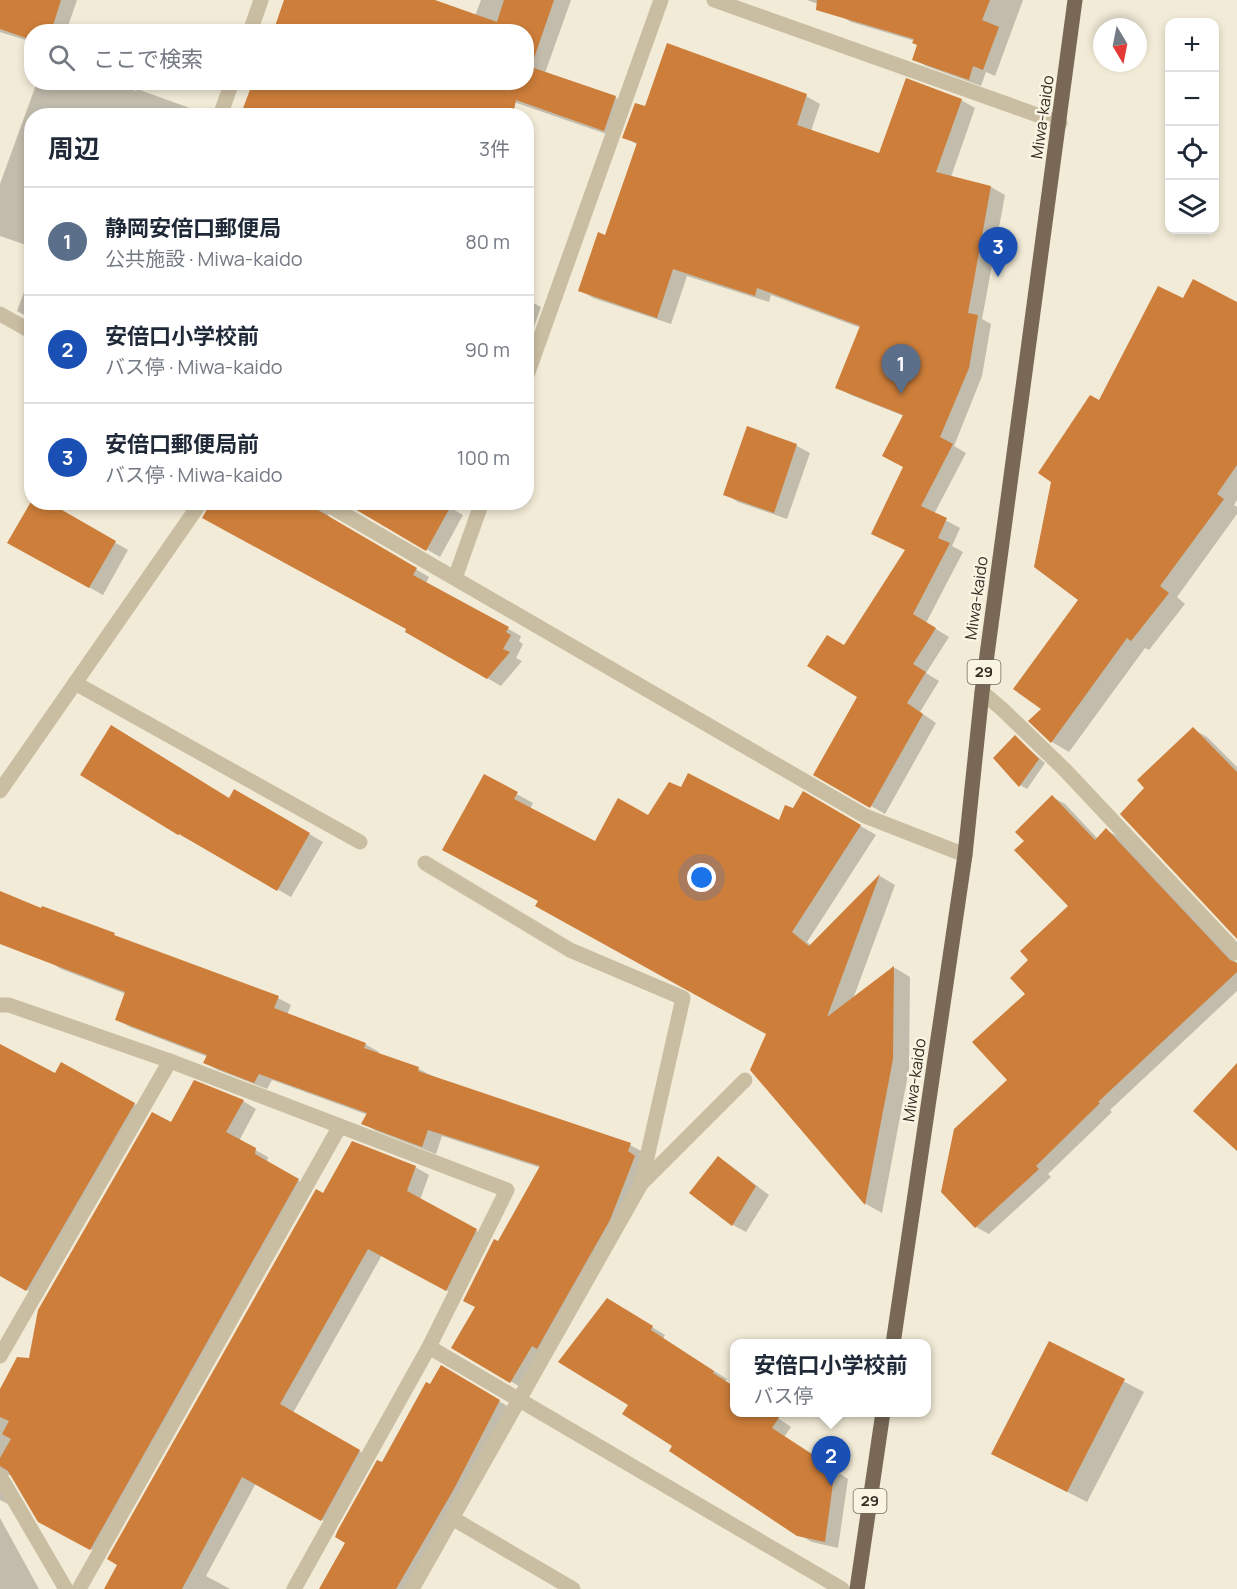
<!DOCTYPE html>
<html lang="ja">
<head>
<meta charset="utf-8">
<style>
	body { margin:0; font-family:Manrope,"Noto Sans JP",sans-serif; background:#f6f6f7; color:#1f2937 }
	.controls { position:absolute; right:18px; top:18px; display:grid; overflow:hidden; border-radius:12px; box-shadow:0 3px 9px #0003 }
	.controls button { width:54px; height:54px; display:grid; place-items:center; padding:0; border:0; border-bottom:2px solid #e0e1e3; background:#fff; color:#1f2937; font:30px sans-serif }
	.compass { position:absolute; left:1093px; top:18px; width:54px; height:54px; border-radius:50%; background:#fff; box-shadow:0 3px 9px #0003; rotate:170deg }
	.you { position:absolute; left:702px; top:878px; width:21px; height:21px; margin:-15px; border:4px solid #fff; border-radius:50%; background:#1a73e8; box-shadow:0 0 0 9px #1a73e833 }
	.badge { display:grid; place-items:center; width:39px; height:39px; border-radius:50%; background:#194658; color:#fff; font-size:20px; font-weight:700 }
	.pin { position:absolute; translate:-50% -50px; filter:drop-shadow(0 2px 3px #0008) }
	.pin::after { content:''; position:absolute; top:32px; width:21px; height:18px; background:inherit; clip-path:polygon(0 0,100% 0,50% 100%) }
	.popup { position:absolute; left:730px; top:1339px; width:201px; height:78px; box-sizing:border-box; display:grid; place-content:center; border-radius:12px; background:#fff; filter:drop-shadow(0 2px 4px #0005); font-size:20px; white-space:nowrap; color:#747a83 }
	.popup b { font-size:22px; color:#1f2937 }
	.popup::after { content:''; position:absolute; left:50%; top:100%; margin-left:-12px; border:12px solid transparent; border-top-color:#fff }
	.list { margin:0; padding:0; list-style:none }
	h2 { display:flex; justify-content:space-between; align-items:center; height:78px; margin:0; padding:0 24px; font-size:26px }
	h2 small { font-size:20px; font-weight:400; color:#747a83 }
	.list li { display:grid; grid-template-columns:39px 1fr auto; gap:18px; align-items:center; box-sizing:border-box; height:108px; padding:0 24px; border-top:2px solid #e0e1e3 }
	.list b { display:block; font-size:22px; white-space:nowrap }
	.list p { margin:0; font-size:20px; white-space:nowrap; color:#747a83 }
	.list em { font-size:20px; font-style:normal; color:#747a83 }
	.icon { flex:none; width:33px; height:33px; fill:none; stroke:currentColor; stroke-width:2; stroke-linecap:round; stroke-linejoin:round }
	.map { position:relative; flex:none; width:1237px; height:1589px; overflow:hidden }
	.search { position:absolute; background:#fff; box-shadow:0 3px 9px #0003; left:24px; top:24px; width:510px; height:66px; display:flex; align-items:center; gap:15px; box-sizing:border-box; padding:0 21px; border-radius:24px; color:#747a83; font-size:22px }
	.panel { position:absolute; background:#fff; box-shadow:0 3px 9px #0003; left:24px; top:108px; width:510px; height:402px; border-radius:24px }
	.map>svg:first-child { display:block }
	.shadow { fill:#0003 }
	.building { fill:#cd7e3a }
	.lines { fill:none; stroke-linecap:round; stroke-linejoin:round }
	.street { stroke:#cabea2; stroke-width:15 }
	.primary { stroke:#786855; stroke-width:15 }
	.labels { text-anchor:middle; stroke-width:5; stroke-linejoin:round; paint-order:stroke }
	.shield { fill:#faf4e3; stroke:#70695e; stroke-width:1.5 }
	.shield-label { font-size:15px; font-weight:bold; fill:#352e25 }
	.street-label { font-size:16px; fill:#352e25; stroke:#faf4e3 }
</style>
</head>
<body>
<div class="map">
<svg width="1237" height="1589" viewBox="0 0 1237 1589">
	<rect width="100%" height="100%" fill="#f2ebd7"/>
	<g class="shadow">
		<polygon points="0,0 77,0 66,32 32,32 32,42 0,32"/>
		<polygon points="285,0 431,0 475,16 481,0 571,0 545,73 616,98 629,106 618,138 462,84 526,82 526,32"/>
		<polygon points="807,0 1023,0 995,76 986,72 981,86 926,66 914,59 919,46 915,41 851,22 839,15 840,12"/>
		<polygon points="37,82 111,82 136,91 137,89 212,116 32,116 32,247 0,236 0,184"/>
		<polygon points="806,96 820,104 811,131 880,155 961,100 975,108 951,177 991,187 1005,195 982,319 991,324 982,376 954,446 966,453 934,514 960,528 952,546 963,552 926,623 949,637 926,673 939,681 920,712 936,723 885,814 815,774 859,697 845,647 906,551 904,416 851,395 837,387 861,328 771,295 769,302 687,276 671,324 593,298 580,290 606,237 638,145 624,137 646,108"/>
		<polygon points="32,270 32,319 17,311"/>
		<polygon points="526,299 541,307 526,349"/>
		<polygon points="1184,300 1237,304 1237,500 1234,505 1237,507 1237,514 1177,597 1185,604 1149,650 1145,648 1069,752 1052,742 1031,721 1043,708 1080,600 1100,402"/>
		<polygon points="748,428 797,446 810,453 787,519 738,502 725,494"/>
		<polygon points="45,502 128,550 103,595 9,543"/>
		<polygon points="285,502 331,502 326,510 331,520 429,577 426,583 521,636 519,641 523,644 516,658 522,661 501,686 407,632 408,629"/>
		<polygon points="346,502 440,502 463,515 440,557"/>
		<polygon points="1193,729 1207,737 1237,767 1237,937 1146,788"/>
		<polygon points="1015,737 1045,763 1027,789 1020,785 995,758"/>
		<polygon points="82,774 230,800 235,791 323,842 291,897 179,834"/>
		<polygon points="484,776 533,803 530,809 596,843 649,817 780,823 794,810 804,793 876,835 807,942 812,946 880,876 895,885 853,999 895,968 910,977 909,1069 882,1213 866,1204 752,1070 768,1034 539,901"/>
		<polygon points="1052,797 1065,804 1098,839 1106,830 1119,837 1237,963 1237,991 1110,1110 1112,1112 1048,1174 1051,1177 989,1234 976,1227 943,1191 1009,1080 1027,994 1030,960 1070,906 1027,841"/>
		<polygon points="71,919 278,998 291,1005 287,1015 365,1044 379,1052 378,1055 419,1069 432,1076 630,1145 643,1152 647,1164 524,1389 453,1348 477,1307 498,1243 541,1168 442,1136 436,1154 376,1131 363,1123 368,1115 272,1080 267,1089 218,1070 205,1063 208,1057 130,1027 117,1019 126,994 61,969 48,961"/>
		<polygon points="0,1049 55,1075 134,1104 147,1111 40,1297 0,1275"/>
		<polygon points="194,1082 243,1101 256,1109 239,1141 268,1157 267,1163 311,1188 104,1556 53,1529 12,1475 8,1475 3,1485 16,1508 0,1500 0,1392 30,1360 171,1124"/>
		<polygon points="718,1158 731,1166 769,1195 746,1232 733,1225 691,1192"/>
		<polygon points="415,1167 429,1175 420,1200 489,1238 459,1297 382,1255 293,1413 373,1459 335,1527 256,1483 206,1576 230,1589 105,1589 324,1195"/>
		<polygon points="608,1300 665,1335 663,1339 727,1379 725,1382 735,1388 735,1412 769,1412 791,1427 784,1437 848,1479 838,1548 812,1542 798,1534 674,1445 630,1405"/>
		<polygon points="1050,1343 1144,1392 1087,1502 1013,1464"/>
		<polygon points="442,1367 512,1409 414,1589 328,1589 382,1464"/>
		<polygon points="0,1518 39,1589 0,1589"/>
	</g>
	<g class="building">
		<polygon points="0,0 61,0 51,32 32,32 32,40 0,29"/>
		<polygon points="284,0 435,0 497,22 504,0 554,0 531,67 616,96 604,131 516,100 513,116 240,116 253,82 526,82 526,32 273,32"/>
		<polygon points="817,0 990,0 982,20 999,27 983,70 973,66 969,80 912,60 917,45 912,43 914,39 816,10"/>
		<polygon points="667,43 807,94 797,125 879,153 906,78 962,99 936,172 991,186 968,313 978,315 969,368 940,437 953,444 921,506 947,518 938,538 950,543 913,614 936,628 913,664 926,672 907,703 923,714 870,808 813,775 857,697 807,666 827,635 844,645 905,550 871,534 903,467 882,456 903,415 835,388 860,326 757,288 755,296 673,269 657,318 578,291 598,232 605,235 637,143 622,138 635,103 645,106"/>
		<polygon points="1193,279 1237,302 1237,465 1217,494 1224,499 1160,586 1169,593 1131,641 1127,638 1051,743 1028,721 1041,709 1013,689 1078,600 1034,567 1051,482 1038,473 1090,395 1099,400 1158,286 1183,298"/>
		<polygon points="747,426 797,444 774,513 723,495"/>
		<polygon points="32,500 32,502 48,502 116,541 89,588 7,543"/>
		<polygon points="211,502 313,502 318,510 417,568 413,575 509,627 506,632 511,635 503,649 510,652 487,679 405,632 406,629 202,518"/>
		<polygon points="343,502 453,502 426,551"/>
		<polygon points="111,725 229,798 234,789 310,833 277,891 179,834 178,835 80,775"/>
		<polygon points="1193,727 1237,772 1237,939 1120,814 1144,788 1137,780"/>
		<polygon points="1015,735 1039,759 1019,787 993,758"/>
		<polygon points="688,773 779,820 785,805 793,808 803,791 861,825 792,932 809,946 880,874 827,1017 894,966 893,1059 865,1205 750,1070 766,1034 535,906 538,901 442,850 484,774 518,792 514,799 595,841 618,798 648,815 669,782 681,787"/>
		<polygon points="1052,795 1095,840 1106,828 1230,960 1237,963 1237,972 1098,1102 1100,1103 1036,1166 1039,1169 975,1228 941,1192 954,1129 1007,1080 972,1042 1025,994 1010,978 1028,960 1020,951 1068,906 1014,850 1024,841 1015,832"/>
		<polygon points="0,891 41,908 42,906 115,933 114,935 279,996 274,1008 366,1043 364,1048 419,1067 418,1071 631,1143 628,1151 635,1156 610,1220 537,1349 532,1346 510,1383 451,1348 475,1307 463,1301 494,1239 498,1241 540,1166 428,1130 422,1147 361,1124 367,1113 259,1074 254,1083 203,1063 207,1055 115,1020 125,992 0,944"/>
		<polygon points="0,1044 55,1073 61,1062 135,1103 26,1291 0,1276"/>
		<polygon points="1237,1063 1237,1151 1193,1111"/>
		<polygon points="194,1080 244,1100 226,1132 256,1148 255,1154 299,1179 90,1550 38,1522 8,1471 0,1466 0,1458 11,1439 2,1434 9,1421 0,1417 0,1389 17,1357 29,1358 38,1310 152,1112 171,1122"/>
		<polygon points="352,1141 416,1166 407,1191 477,1229 446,1291 368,1249 280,1404 360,1450 321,1521 242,1477 182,1589 104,1589 117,1565 107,1559 316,1189 323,1193"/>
		<polygon points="718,1156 756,1186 732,1226 689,1193"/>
		<polygon points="607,1298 653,1326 651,1330 714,1371 713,1373 735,1387 735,1413 782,1413 772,1428 835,1469 825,1542 797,1536 669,1451 672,1446 622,1414 628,1405 558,1362"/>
		<polygon points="1049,1341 1125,1379 1067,1492 991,1454"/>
		<polygon points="441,1365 500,1400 454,1489 396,1589 319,1589 345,1543 335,1537 338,1530 377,1460 382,1462 426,1382 430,1384"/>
	</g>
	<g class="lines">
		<g class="street">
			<polyline points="714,0 1060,123"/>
			<polyline points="250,32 261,0"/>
			<polyline points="220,116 232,82"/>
			<polyline points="0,314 32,332"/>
			<polyline points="526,378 661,0"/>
			<polyline points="323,502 865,816 965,855"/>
			<polyline points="455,578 482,502"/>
			<polyline points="75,683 360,842"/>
			<polyline points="982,692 1002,709 1065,770 1237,953"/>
			<polyline points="0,791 201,502"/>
			<polyline points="425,863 570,950 683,998 641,1184"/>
			<polyline points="0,1005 9,1005 170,1061 507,1190 429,1347 294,1589"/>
			<polyline points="429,1347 842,1589"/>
			<polyline points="0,1356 170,1061"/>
			<polyline points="0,1476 66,1589"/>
			<polyline points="452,1518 573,1589"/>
			<polyline points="79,1589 340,1126"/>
			<polyline points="412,1589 641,1184 745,1080"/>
		</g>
		<g class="primary">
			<polyline points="893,1344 965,855 982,692 1075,0"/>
			<polyline points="857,1589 883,1412"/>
		</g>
	</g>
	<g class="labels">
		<g class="shield">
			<rect x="967.5" y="660" width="33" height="24" rx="4.5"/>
			<rect x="853.5" y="1489" width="33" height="24" rx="4.5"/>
		</g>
		<g class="shield-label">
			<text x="984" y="677">29</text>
			<text x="870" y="1506">29</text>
		</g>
		<g class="street-label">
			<text transform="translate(1042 117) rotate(-82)" y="6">Miwa-kaido</text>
			<text transform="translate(976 598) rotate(-82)" y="6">Miwa-kaido</text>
			<text transform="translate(914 1080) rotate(-82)" y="6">Miwa-kaido</text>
		</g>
	</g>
</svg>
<div class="controls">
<button>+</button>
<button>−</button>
<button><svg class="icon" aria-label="locate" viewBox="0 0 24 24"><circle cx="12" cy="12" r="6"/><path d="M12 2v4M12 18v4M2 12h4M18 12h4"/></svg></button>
<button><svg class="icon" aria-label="layers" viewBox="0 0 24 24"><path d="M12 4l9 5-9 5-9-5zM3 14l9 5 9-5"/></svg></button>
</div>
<svg class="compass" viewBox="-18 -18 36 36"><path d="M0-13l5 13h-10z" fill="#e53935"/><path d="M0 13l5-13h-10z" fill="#747a83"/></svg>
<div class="you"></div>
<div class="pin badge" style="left:901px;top:394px;background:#5c6f8a">1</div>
<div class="pin badge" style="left:831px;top:1486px;background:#1a4fb4">2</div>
<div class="popup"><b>安倍口小学校前</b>バス停</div>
<div class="pin badge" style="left:998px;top:277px;background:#1a4fb4">3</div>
<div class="search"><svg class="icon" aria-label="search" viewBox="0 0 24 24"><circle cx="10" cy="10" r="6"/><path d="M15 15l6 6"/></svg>ここで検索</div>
<section class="panel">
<h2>周辺<small>3件</small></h2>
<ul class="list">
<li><span class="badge" style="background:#5c6f8a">1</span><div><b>静岡安倍口郵便局</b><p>公共施設 · Miwa-kaido</p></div><em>80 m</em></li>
<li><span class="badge" style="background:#1a4fb4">2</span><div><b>安倍口小学校前</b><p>バス停 · Miwa-kaido</p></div><em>90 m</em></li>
<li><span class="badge" style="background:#1a4fb4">3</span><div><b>安倍口郵便局前</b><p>バス停 · Miwa-kaido</p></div><em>100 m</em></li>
</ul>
</section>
</div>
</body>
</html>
